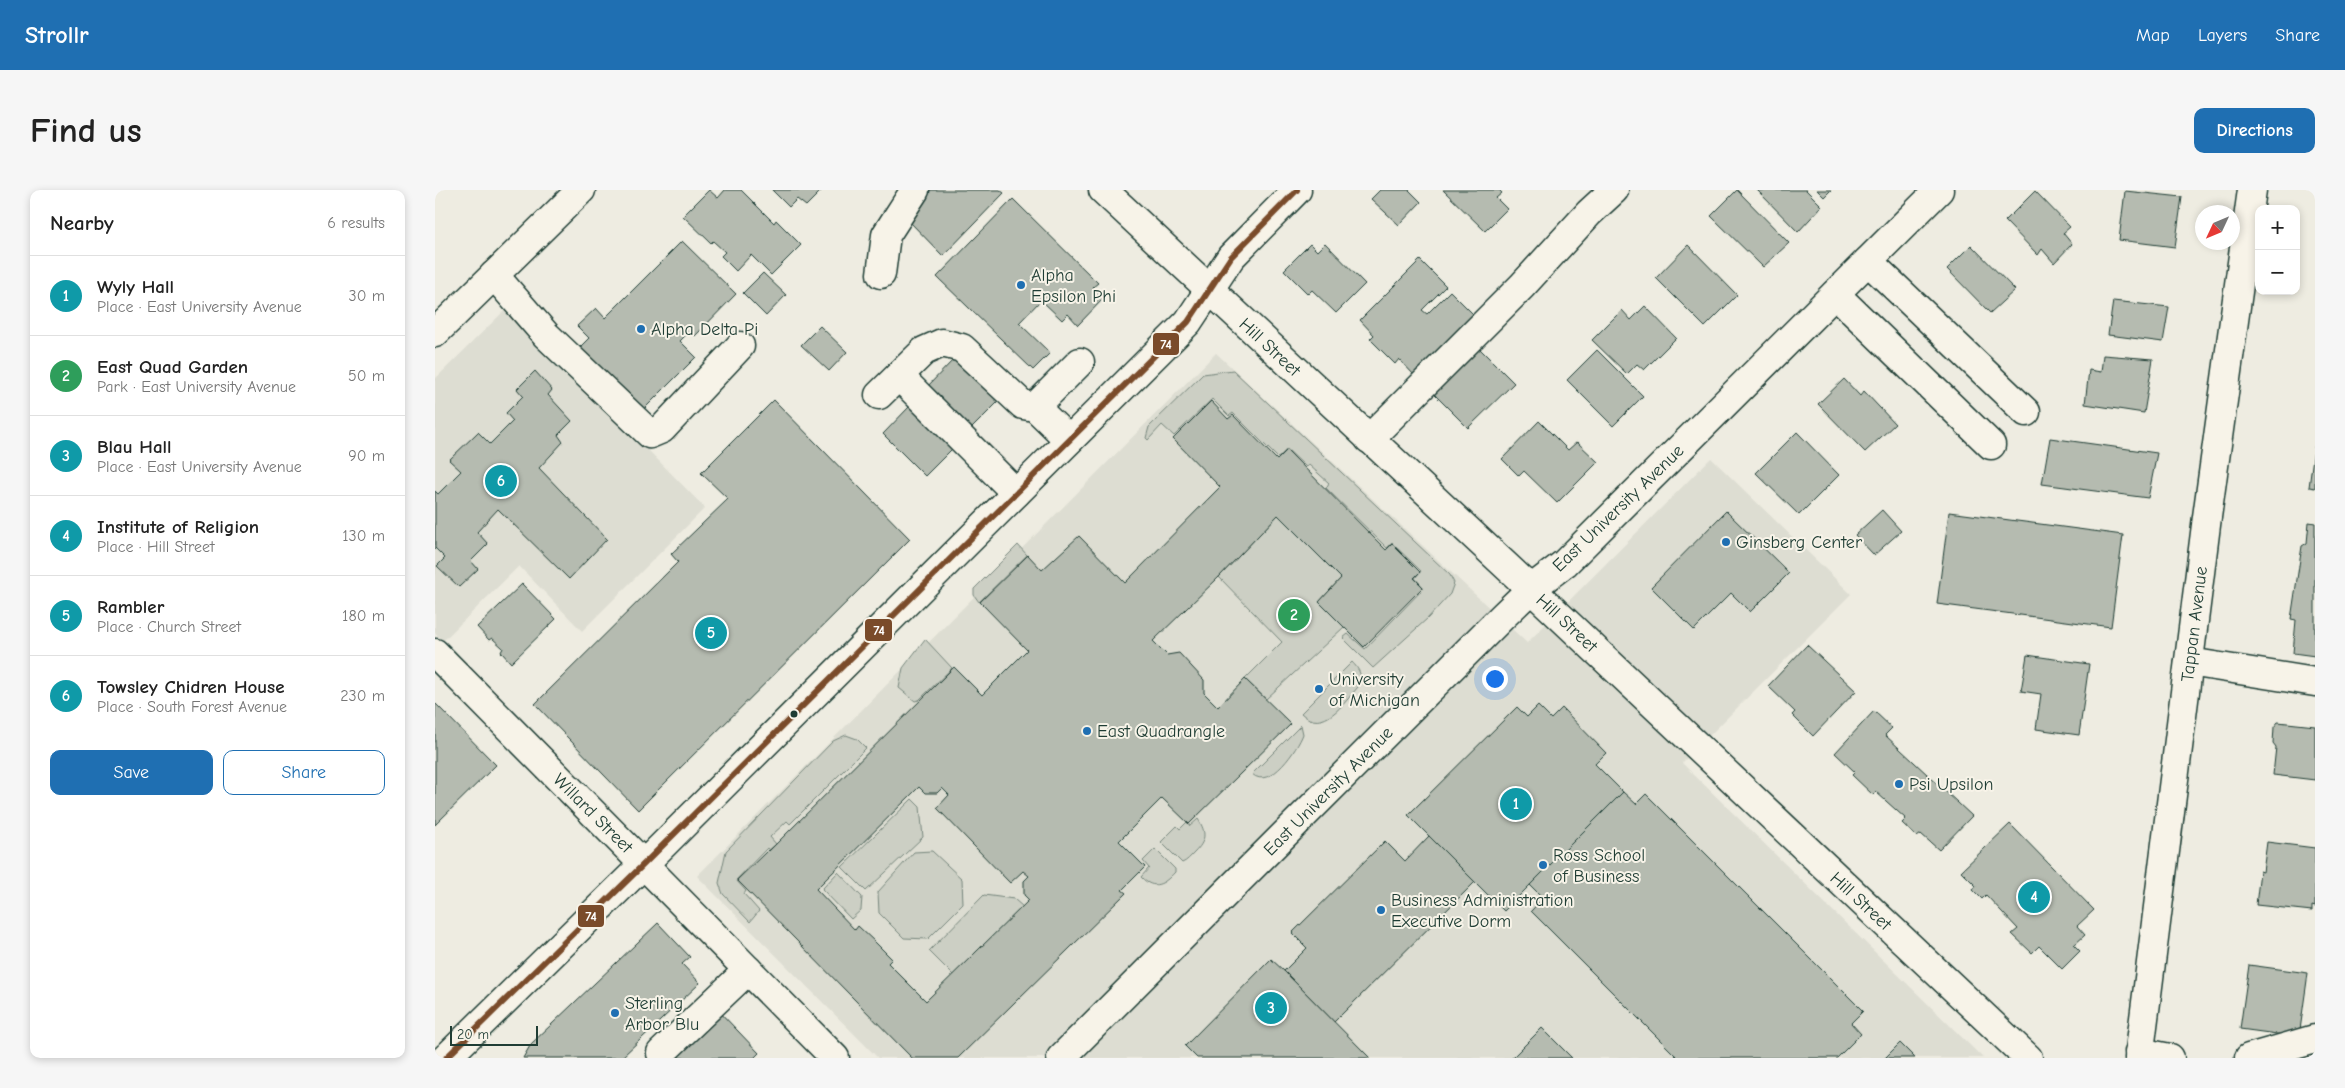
<!DOCTYPE html>
<html lang="en">
<head>
<meta charset="utf-8">
<style>
	body { margin:0; font-family:"Comic Neue",sans-serif; background:#f6f6f6; color:#222 }
	.controls { position:absolute; right:15px; top:15px; display:grid; overflow:hidden; border-radius:10px; box-shadow:0 2px 8px #0003 }
	.controls button { width:45px; height:45px; display:grid; place-items:center; padding:0; border:0; border-bottom:1px solid #e0e0e0; background:#fff; color:#222; font:25px sans-serif }
	.compass { position:absolute; left:1760px; top:15px; width:45px; height:45px; border-radius:50%; background:#fff; box-shadow:0 2px 8px #0003; rotate:226deg }
	.scale { position:absolute; left:15px; bottom:12px; width:88px; box-sizing:border-box; padding-left:5px; border:2px solid #1f3d34; border-top:0; font-size:14px; line-height:18px; white-space:nowrap; color:#1f3d34; -webkit-text-stroke:4px #f7f3e8; paint-order:stroke }
	.you { position:absolute; left:1059px; top:488px; width:18px; height:18px; margin:-12px; border:4px solid #fff; border-radius:50%; background:#1a73e8; box-shadow:0 0 0 8px #1a73e833 }
	.badge { display:grid; place-items:center; width:32px; height:32px; border-radius:50%; background:#1f6fb2; color:#fff; font-size:16px; font-weight:700 }
	.pin { position:absolute; translate:-50% -50%; border:2px solid #fff; box-shadow:0 1px 5px #0006 }
	.list { margin:0; padding:0; list-style:none }
	h2 { display:flex; justify-content:space-between; align-items:center; height:65px; margin:0; padding:0 20px; font-size:21px }
	h2 small { font-size:16px; font-weight:400; color:#767676 }
	.list li { display:grid; grid-template-columns:32px 1fr auto; gap:15px; align-items:center; box-sizing:border-box; height:80px; padding:0 20px; border-top:1px solid #e0e0e0 }
	.list b { display:block; font-size:19px; white-space:nowrap }
	.list p { margin:0; font-size:16px; white-space:nowrap; color:#767676 }
	.list em { font-size:16px; font-style:normal; color:#767676 }
	.actions { display:flex; gap:10px; padding:15px 20px }
	.actions a { flex:1; padding:11px 0; border:1px solid #1f6fb2; border-radius:10px; text-align:center; font-size:18px; color:#1f6fb2 }
	.actions .main { background:#1f6fb2; color:#fff }
	.map { position:relative; flex:none; width:1880px; height:868px; overflow:hidden; border-radius:10px }
	header { display:flex; align-items:center; gap:30px; box-sizing:border-box; height:70px; padding:0 25px; background:#1f6fb2; color:#fff }
	header strong { font-size:24px }
	nav { display:flex; gap:28px; margin-inline-start:auto; font-size:18px }
	.intro { display:flex; align-items:center; justify-content:space-between; box-sizing:border-box; height:120px; padding:0 30px }
	h1 { margin:0; font-size:35px }
	.button { padding:12px 22px; border-radius:10px; background:#1f6fb2; color:#fff; font-size:18px; font-weight:700 }
	main { display:flex; gap:30px; padding:0 30px }
	aside { flex:1; background:#fff; border-radius:10px; box-shadow:0 2px 8px #0003 }
	.map>svg:first-child { display:block }
	.built { fill:#ddddd2 }
	.green { fill:#cccfc4; stroke:#76867c }
	.building { fill:#b5bbb0; stroke:#1f3d34; fill-rule:evenodd }
	.lines { fill:none; stroke-linecap:round; stroke-linejoin:round }
	.minor-casing { stroke:#1f3d34; stroke-width:31 }
	.minor { stroke:#f7f3e8; stroke-width:28 }
	.bus-1-casing { stroke:#f7f3e8; stroke-width:10 }
	.bus-1 { stroke:#7a4b2a; stroke-width:6 }
	.poi-dot { fill:#1f6fb2; stroke:#f7f3e8; stroke-width:2 }
	.bus-dot { fill:#1f3d34; stroke:#f7f3e8; stroke-width:2 }
	.labels { text-anchor:middle; stroke-width:4; stroke-linejoin:round; paint-order:stroke }
	.poi-label { font-size:18px; fill:#1f3d34; stroke:#f7f3e8; text-anchor:start }
	.street-label { font-size:18px; fill:#1f3d34; stroke:#f7f3e8 }
	.line-badge { stroke:#f7f3e8; stroke-width:2 }
	.badge-label { font-size:14px; text-anchor:middle; font-weight:bold; fill:#fff }
</style>
</head>
<body>
<header>
<strong>Strollr</strong>
<nav><a>Map</a><a>Layers</a><a>Share</a></nav>
</header>
<div class="intro"><h1>Find us</h1><a class="button">Directions</a></div>
<main>
<aside>
<h2>Nearby<small>6 results</small></h2>
<ul class="list">
<li><span class="badge" style="background:#0f9aa8">1</span><div><b>Wyly Hall</b><p>Place · East University Avenue</p></div><em>30 m</em></li>
<li><span class="badge" style="background:#2e9e5b">2</span><div><b>East Quad Garden</b><p>Park · East University Avenue</p></div><em>50 m</em></li>
<li><span class="badge" style="background:#0f9aa8">3</span><div><b>Blau Hall</b><p>Place · East University Avenue</p></div><em>90 m</em></li>
<li><span class="badge" style="background:#0f9aa8">4</span><div><b>Institute of Religion</b><p>Place · Hill Street</p></div><em>130 m</em></li>
<li><span class="badge" style="background:#0f9aa8">5</span><div><b>Rambler</b><p>Place · Church Street</p></div><em>180 m</em></li>
<li><span class="badge" style="background:#0f9aa8">6</span><div><b>Towsley Chidren House</b><p>Place · South Forest Avenue</p></div><em>230 m</em></li>
</ul>
<div class="actions"><a class="main">Save</a><a>Share</a></div>
</aside>
<div class="map">
<svg width="1880" height="868" viewBox="0 0 1880 868">
	<rect width="100%" height="100%" fill="#eeece1"/>
	<filter id="ink" filterUnits="userSpaceOnUse"><feTurbulence type="fractalNoise" baseFrequency=".02" numOctaves="2"/><feDisplacementMap in="SourceGraphic" scale="10" xChannelSelector="R" yChannelSelector="G"/><feConvolveMatrix kernelMatrix="1 2 1 2 8 2 1 2 1" color-interpolation-filters="sRGB"/></filter>
	<g filter="url(#ink)">
		<g class="built">
			<polygon points="73,117 270,318 147,441 84,376 8,451 0,443 0,189"/>
			<polygon points="781,163 1092,453 1276,268 1416,404 1247,573 1548,868 443,868 262,686"/>
		</g>
		<g class="green">
			<polygon points="798,180 1015,385 1019,393 1015,404 993,428 938,478 908,448 913,444 930,459 989,398 980,388 986,381 957,353 952,358 891,298 894,293 874,275 871,277 852,259 843,268 798,223 794,226 777,209 739,246 727,235 713,250 711,248 714,237 768,184"/>
			<polygon points="843,325 906,388 884,412 909,437 831,509 810,489 847,452 784,387"/>
			<polygon points="583,355 592,365 544,412 539,405 539,399"/>
			<polygon points="490,449 517,478 484,510 480,511 464,498 468,478"/>
			<path d="M917 472C924 479 929 487 923 497 909 513 888 545 866 523Z"/>
			<path d="M866 535 868 544C863 558 835 601 817 584Z"/>
			<polygon points="411,545 422,549 431,558 355,634 352,631 335,647 341,654 334,660 332,658 301,690 311,701 309,704 324,721 315,732 288,704 284,693 291,661 398,551"/>
			<polygon points="477,609 485,617 488,647 431,701 407,677"/>
			<path d="M763 629C772 643 771 651 759 663 755 667 752 671 747 673L726 652 742 636 745 639 752 632 755 636Z"/>
			<path d="M720 659 740 679V682C729 694 719 701 706 687L714 678 708 671Z"/>
			<polygon points="497,661 527,689 528,714 493,749 469,748 444,723 443,702 479,662"/>
			<polygon points="403,682 427,707 426,720 416,729 387,699"/>
			<polygon points="549,705 579,709 588,717 518,785 494,761"/>
		</g>
		<g class="building">
			<polygon points="274,0 283,8 290,0 306,0 339,33 341,30 366,55 336,85 316,65 301,81 286,66 290,62 278,51 276,53 248,26"/>
			<polygon points="337,0 387,0 371,16 362,9 354,17"/>
			<polygon points="491,0 565,0 569,3 508,66 472,29 494,4"/>
			<polygon points="945,0 974,0 986,12 964,35 936,9"/>
			<polygon points="1008,0 1064,0 1067,3 1061,8 1072,19 1050,41"/>
			<polygon points="1302,0 1354,53 1328,77 1276,26"/>
			<polygon points="1322,0 1371,0 1387,16 1363,42"/>
			<polygon points="1382,0 1396,0 1389,7"/>
			<polygon points="1600,1 1635,37 1628,43 1637,54 1619,73 1607,59 1603,65 1570,31"/>
			<polygon points="1690,1 1747,7 1740,57 1684,50"/>
			<polygon points="578,9 663,93 658,97 669,108 643,135 633,124 627,130 606,110 584,133 615,163 598,180 502,87"/>
			<polygon points="247,51 301,104 260,146 255,141 245,151 261,167 203,225 140,162 154,148 142,136 161,118 170,128"/>
			<polygon points="890,53 930,94 901,123 877,100 873,104 849,80 875,54 882,61"/>
			<polygon points="1253,55 1302,105 1270,137 1221,88"/>
			<polygon points="1536,55 1580,100 1555,123 1512,79"/>
			<polygon points="985,70 1011,96 987,120 992,124 1015,101 1040,126 980,186 964,169 960,174 935,149 939,145 925,130"/>
			<polygon points="328,83 351,105 331,126 308,103"/>
			<polygon points="1678,111 1734,117 1728,152 1673,145"/>
			<polygon points="1210,116 1241,148 1209,180 1202,174 1192,184 1157,150 1187,120 1196,130"/>
			<polygon points="385,136 412,162 394,181 366,155"/>
			<polygon points="1043,157 1079,193 1033,238 997,202"/>
			<polygon points="1162,160 1208,206 1178,236 1132,190"/>
			<polygon points="1668,165 1718,169 1709,223 1650,214 1654,180 1666,182"/>
			<polygon points="521,167 565,210 532,243 488,201"/>
			<polygon points="100,181 117,200 113,205 137,231 123,245 128,252 104,278 172,349 134,389 63,319 42,342 53,354 36,371 43,379 24,397 2,376 10,368 0,358 0,301 3,304 26,281 14,270 43,242 55,254 78,231 71,223 88,206 82,199"/>
			<polygon points="1409,189 1425,206 1429,201 1460,234 1430,262 1383,214"/>
			<polygon points="339,210 475,349 203,620 100,514 243,372 236,364 293,309 266,283"/>
			<path d="M776 211 793 229 798 225 842 270 852 260 951 360 957 354 985 382 979 388 988 397 929 457 884 412 906 388 843 325 784 387 718 451 732 465 744 463 769 490V503L783 517 810 489 856 534 754 634 727 608 684 651 710 677 687 700 691 703 523 868H477L302 690 333 660 334 661 519 477 547 505 592 460 545 412 593 365 607 380 644 346 690 393 785 297 738 249ZM484 597 490 603H502L507 598 514 605 502 618 575 693 588 681 594 686 589 691V705L594 710 491 811 453 773 457 769 440 752 423 736 420 740 381 699Z"/>
			<polygon points="475,216 518,258 490,286 448,244"/>
			<polygon points="1104,231 1133,260 1142,252 1163,272 1122,313 1089,281 1084,286 1067,269"/>
			<polygon points="1362,242 1404,285 1364,325 1321,283"/>
			<polygon points="1615,248 1722,263 1713,308 1607,294"/>
			<polygon points="1880,252 1880,298 1874,297"/>
			<polygon points="1447,320 1466,341 1439,365 1420,345"/>
			<polygon points="1291,321 1354,383 1315,422 1296,403 1259,440 1216,397"/>
			<polygon points="1514,322 1688,345 1676,437 1502,414"/>
			<polygon points="1874,332 1880,333 1880,466 1858,463 1861,430 1856,429 1867,356 1872,353"/>
			<polygon points="87,394 121,429 76,473 66,462 68,458 57,448 54,450 42,437"/>
			<polygon points="1372,455 1421,501 1378,546 1357,525 1360,522 1333,496"/>
			<polygon points="1592,465 1654,474 1644,545 1601,539 1606,504 1586,501"/>
			<polygon points="0,513 61,575 0,635"/>
			<polygon points="1103,516 1116,529 1127,518 1171,563 1160,574 1188,602 1069,721 973,625 1082,517 1092,527"/>
			<polygon points="1439,521 1457,538 1450,545 1537,626 1504,660 1486,644 1482,647 1467,633 1471,629 1441,602 1438,605 1417,585 1420,582 1400,563"/>
			<polygon points="1843,532 1880,536 1880,590 1838,585 1841,557 1838,553 1839,537"/>
			<polygon points="1188,602 1201,614 1211,604 1428,821 1416,833 1426,844 1402,868 1243,868 1096,721 1108,708 1095,695"/>
			<polygon points="1575,634 1659,720 1642,736 1650,745 1639,755 1645,761 1627,779 1604,756 1597,763 1577,744 1583,739 1551,705 1547,709 1538,700 1541,696 1526,681"/>
			<polygon points="994,646 1040,692 899,832 849,781 872,758 857,743 950,651 970,671"/>
			<polygon points="1832,652 1880,658 1880,717 1877,716 1877,721 1821,715 1825,681 1828,682"/>
			<polygon points="223,733 255,767 247,774 265,793 186,868 88,868 96,854"/>
			<polygon points="836,769 849,781 935,868 762,868 750,856"/>
			<polygon points="1814,775 1873,783 1864,847 1805,839"/>
			<polygon points="280,817 324,863 319,868 227,868"/>
			<polygon points="1107,838 1137,868 1077,868"/>
			<polygon points="1465,853 1480,868 1450,868"/>
		</g>
		<g class="lines">
			<defs>
				<g id="minor">
					<polyline points="668,0 1096,399 1593,868"/>
					<polyline points="1433,71 1591,222"/>
					<polyline points="446,84 451,45 480,0"/>
					<polyline points="59,85 111,145 215,244 227,239 305,156"/>
					<polyline points="1400,104 1556,255"/>
					<polyline points="0,143 146,0"/>
					<polyline points="464,186 581,303"/>
					<polyline points="444,205 489,161 507,153 527,158 588,215 600,217"/>
					<polyline points="934,249 1087,96 1154,23 1179,0"/>
					<polyline points="634,250 600,217 645,172"/>
					<polyline points="0,463 400,868"/>
					<polyline points="1754,472 1880,492"/>
					<polyline points="1704,862 1735,868"/>
					<polyline points="226,863 313,780"/>
					<polyline points="11,868 209,674 753,132 796,67 862,0"/>
					<polyline points="626,868 1068,426 1096,399 1130,373 1504,0"/>
					<polyline points="1704,868 1772,327 1817,0"/>
					<polyline points="1814,868 1880,849"/>
				</g>
			</defs>
			<use href="#minor" class="minor-casing"/>
			<use href="#minor" class="minor"/>
			<defs>
				<polyline id="bus-1" points="11,868 209,674 753,132 796,67 862,0"/>
			</defs>
			<use href="#bus-1" class="bus-1-casing"/>
			<use href="#bus-1" class="bus-1"/>
		</g>
	</g>
	<g class="poi-dot">
		<circle cx="586" cy="95" r="5"/>
		<circle cx="206" cy="139" r="5"/>
		<circle cx="1291" cy="352" r="5"/>
		<circle cx="884" cy="499" r="5"/>
		<circle cx="652" cy="541" r="5"/>
		<circle cx="1464" cy="594" r="5"/>
		<circle cx="1108" cy="675" r="5"/>
		<circle cx="946" cy="720" r="5"/>
		<circle cx="180" cy="823" r="5"/>
	</g>
	<circle class="bus-dot" cx="359" cy="524" r="4.5"/>
	<g class="labels">
		<g class="poi-label">
			<text x="596" y="91">Alpha<tspan x="596" dy="21">Epsilon Phi</tspan></text>
			<text x="216" y="145">Alpha Delta Pi</text>
			<text x="1301" y="358">Ginsberg Center</text>
			<text x="894" y="495">University<tspan x="894" dy="21">of Michigan</tspan></text>
			<text x="662" y="547">East Quadrangle</text>
			<text x="1474" y="600">Psi Upsilon</text>
			<text x="1118" y="671">Ross School<tspan x="1118" dy="21">of Business</tspan></text>
			<text x="956" y="716">Business Administration<tspan x="956" dy="21">Executive Dorm</tspan></text>
			<text x="190" y="819">Sterling<tspan x="190" dy="21">Arbor Blu</tspan></text>
		</g>
		<g class="street-label">
			<text transform="translate(835 157) rotate(43)" y="6">Hill Street</text>
			<text transform="translate(1183 318) rotate(-44)" y="6">East University Avenue</text>
			<text transform="translate(1132 433) rotate(43)" y="6">Hill Street</text>
			<text transform="translate(1759 434) rotate(-83)" y="6">Tappan Avenue</text>
			<text transform="translate(893 601) rotate(-45)" y="6">East University Avenue</text>
			<text transform="translate(158 623) rotate(45)" y="6">Willard Street</text>
			<text transform="translate(1426 711) rotate(43)" y="6">Hill Street</text>
		</g>
	</g>
	<g class="line-badge">
		<rect x="717" y="142" width="28" height="24" rx="5" fill="#7a4b2a"/>
		<rect x="429" y="428" width="29" height="24" rx="5" fill="#7a4b2a"/>
		<rect x="142" y="714" width="28" height="24" rx="5" fill="#7a4b2a"/>
	</g>
	<g class="badge-label">
		<text x="731" y="159">74</text>
		<text x="444" y="445">74</text>
		<text x="156" y="731">74</text>
	</g>
</svg>
<div class="controls">
<button>+</button>
<button>−</button>
</div>
<svg class="compass" viewBox="-18 -18 36 36"><path d="M0-13l5 13h-10z" fill="#e53935"/><path d="M0 13l5-13h-10z" fill="#767676"/></svg>
<div class="scale">20 m</div>
<div class="you"></div>
<div class="pin badge" style="left:1081px;top:614px;background:#0f9aa8">1</div>
<div class="pin badge" style="left:859px;top:425px;background:#2e9e5b">2</div>
<div class="pin badge" style="left:836px;top:818px;background:#0f9aa8">3</div>
<div class="pin badge" style="left:1599px;top:707px;background:#0f9aa8">4</div>
<div class="pin badge" style="left:276px;top:443px;background:#0f9aa8">5</div>
<div class="pin badge" style="left:66px;top:291px;background:#0f9aa8">6</div>
</div>
</main>
</body>
</html>
